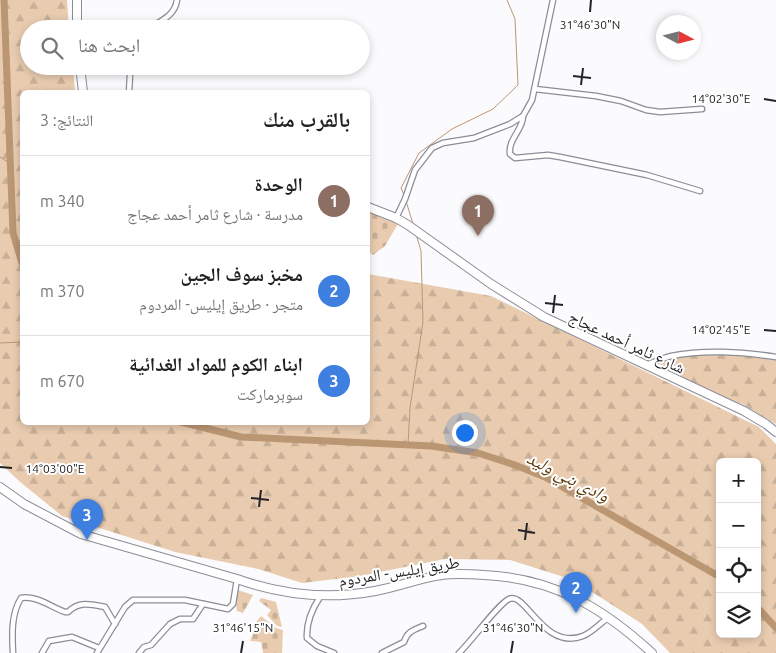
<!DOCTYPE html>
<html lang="ar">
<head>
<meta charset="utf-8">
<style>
	body { margin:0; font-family:Ubuntu,"Noto Naskh Arabic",sans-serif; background:#f6f6f6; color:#222; direction:rtl }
	.controls { position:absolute; right:15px; bottom:15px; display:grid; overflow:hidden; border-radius:8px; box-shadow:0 2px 8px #0003 }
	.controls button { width:45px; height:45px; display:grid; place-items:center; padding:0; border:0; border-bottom:1px solid #e0e0e0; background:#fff; color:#222; font:25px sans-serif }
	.compass { position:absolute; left:656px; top:15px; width:45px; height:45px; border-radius:50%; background:#fff; box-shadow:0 2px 8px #0003; rotate:97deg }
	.you { position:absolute; left:464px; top:432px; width:18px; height:18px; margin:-12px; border:4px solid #fff; border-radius:50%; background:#1a73e8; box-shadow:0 0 0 8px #1a73e833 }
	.badge { display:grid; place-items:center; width:32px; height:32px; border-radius:50%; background:#77532d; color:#fff; font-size:16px; font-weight:700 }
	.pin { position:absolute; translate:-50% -41px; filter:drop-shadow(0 1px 2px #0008) }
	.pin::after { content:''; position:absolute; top:26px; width:18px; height:15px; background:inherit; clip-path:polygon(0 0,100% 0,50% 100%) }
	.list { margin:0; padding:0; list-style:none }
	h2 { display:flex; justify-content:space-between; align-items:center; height:65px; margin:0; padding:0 20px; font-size:21px }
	h2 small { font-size:16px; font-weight:400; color:#767676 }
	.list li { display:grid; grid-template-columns:32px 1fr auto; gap:15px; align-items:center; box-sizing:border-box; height:90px; padding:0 20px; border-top:1px solid #e0e0e0 }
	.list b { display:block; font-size:19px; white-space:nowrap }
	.list p { margin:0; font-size:16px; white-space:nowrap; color:#767676 }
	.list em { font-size:16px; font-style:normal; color:#767676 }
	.icon { flex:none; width:28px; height:28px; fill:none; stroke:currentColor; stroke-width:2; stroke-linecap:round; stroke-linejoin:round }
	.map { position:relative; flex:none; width:776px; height:653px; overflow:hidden; direction:ltr }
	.search { position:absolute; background:#fff; box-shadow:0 2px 8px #0003; left:20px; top:20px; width:350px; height:55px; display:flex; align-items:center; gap:12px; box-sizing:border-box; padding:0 18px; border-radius:28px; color:#767676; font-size:19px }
	.panel { position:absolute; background:#fff; box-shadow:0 2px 8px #0003; left:20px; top:90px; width:350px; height:335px; border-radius:8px; direction:rtl }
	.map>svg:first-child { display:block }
	.forest { fill:url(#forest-firs); fill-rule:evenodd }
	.cemetery { fill:url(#cemetery-stones) }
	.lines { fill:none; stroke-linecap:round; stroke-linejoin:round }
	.stream { stroke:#bb9672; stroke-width:1 }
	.river { stroke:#bb9672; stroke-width:7 }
	.minor-casing { stroke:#8c8d97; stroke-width:7 }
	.primary-casing { stroke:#8c8d97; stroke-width:10 }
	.trunk-casing { stroke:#8c8d97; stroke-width:10 }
	.minor { stroke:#fff; stroke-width:4.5 }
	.primary { stroke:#fff; stroke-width:8 }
	.trunk { stroke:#fff; stroke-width:8 }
	.ticks { fill:none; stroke:#232327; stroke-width:2 }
	.labels { text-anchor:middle; stroke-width:4; stroke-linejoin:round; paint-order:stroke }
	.street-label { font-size:16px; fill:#232327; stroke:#fff }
	.water-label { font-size:18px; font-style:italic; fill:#5d3809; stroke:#fff }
	.ticks-label { font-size:12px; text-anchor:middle; fill:#232327; stroke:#fff; stroke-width:4; stroke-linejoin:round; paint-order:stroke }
</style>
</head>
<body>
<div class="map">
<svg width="776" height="653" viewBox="0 0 776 653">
	<defs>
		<pattern id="forest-firs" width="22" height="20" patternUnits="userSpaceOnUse" patternTransform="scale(1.25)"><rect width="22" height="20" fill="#e9ccb0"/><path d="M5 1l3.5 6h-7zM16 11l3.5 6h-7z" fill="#c8af97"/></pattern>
		<pattern id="cemetery-stones" width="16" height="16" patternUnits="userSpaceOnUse" patternTransform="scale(1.25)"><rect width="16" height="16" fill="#e9ccb0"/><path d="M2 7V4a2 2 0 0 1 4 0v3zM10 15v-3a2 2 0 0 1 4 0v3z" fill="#c8af97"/></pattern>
	</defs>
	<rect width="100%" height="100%" fill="#fbfbfd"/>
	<g class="forest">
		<path d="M0 0H67L69 29H29V66H73L75 92H22V422H368V274L491 296 759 427 776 444V653H670L642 624 578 583 564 577 510 560 445 559 360 576 302 583 258 569 175 552 62 516 19 481 0 463ZM720 462H757V634H720Z"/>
		<path d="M722 353 776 360V424L742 404 729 400 659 365C676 354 702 356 722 353Z"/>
	</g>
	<g class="cemetery">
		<polygon points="368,211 399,222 385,246 373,255 368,252"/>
		<polygon points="238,590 253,595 243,613 237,611 235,598"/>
		<polygon points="261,598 276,602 282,627 277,626 267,615 271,610 259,601"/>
		<polygon points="261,616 276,628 283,630 282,653 263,653 261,642 250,641 256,627 253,626"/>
	</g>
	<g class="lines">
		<g class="stream">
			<polyline points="0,157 11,164"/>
			<polyline points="404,195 401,188 419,153 452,129 493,109 518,85 515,19 507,0"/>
			<polyline points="406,201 413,224"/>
			<polyline points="0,343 22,342"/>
			<polyline points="408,445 410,408 423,322 421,251 416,234"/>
		</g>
		<g class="river">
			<polyline points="4,0 13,233 22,263"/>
			<polyline points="181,422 241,437 431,446 478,453 515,465 545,477 720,577"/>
			<polyline points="757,607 776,628"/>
		</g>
		<defs>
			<g id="minor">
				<path d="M148 29C160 21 175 16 177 0"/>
				<polyline points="128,66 130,75 129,92"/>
				<polyline points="535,89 596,96 621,101 646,110 660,112 702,109"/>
				<path d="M523 116C523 130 508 139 510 154L515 158 548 155 560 157 647 175 700 191"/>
				<polyline points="396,218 405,199 415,170 432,148 443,143 474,138 510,124 523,116 532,100 553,0"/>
				<path d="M646 365C654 362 663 358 671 356 706 349 741 352 776 357"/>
				<path d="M320 597C312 609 306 622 307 638L317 646 334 653"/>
				<path d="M13 653C12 635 11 614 21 598 36 595 51 607 65 612H68C79 601 90 604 105 607L115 624"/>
				<polyline points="42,653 49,641 72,637 99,648"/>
				<polyline points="97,653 125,607 133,600 185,600 228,609 233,604 237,579"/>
				<polyline points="139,653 144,647 151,645 170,624 180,619 193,619 203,604"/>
				<path d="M382 653 404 642C407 632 413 630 423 626"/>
				<path d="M459 653C471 642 498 604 509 599 526 591 543 651 583 636 593 632 600 623 608 618"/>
			</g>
			<g id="primary">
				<polyline points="77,0 77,29"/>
				<polyline points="80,66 83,92"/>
				<polyline points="368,207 396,218 408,225 491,284 544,317 744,411 766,424 776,432"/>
			</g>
			<path id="trunk" d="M0 487 24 504 81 534 237 579C282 595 327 600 375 591 398 587 419 578 442 575 455 573 470 574 484 575 553 578 602 607 652 653"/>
		</defs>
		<use href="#minor" class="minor-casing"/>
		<use href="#primary" class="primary-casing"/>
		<use href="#trunk" class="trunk-casing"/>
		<use href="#minor" class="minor"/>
		<use href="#primary" class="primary"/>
		<use href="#trunk" class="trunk"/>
	</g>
	<path class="ticks" d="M590 12 591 0M573 76 591 78M581 85 583 68M764 99 776 101M545 303 563 305M553 313 555 295M764 330 776 331M0 467 12 468M251 498 269 500M259 507 261 490M518 530 535 533M525 540 527 523M241 653 243 641M511 653 513 641"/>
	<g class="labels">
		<g class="street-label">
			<text transform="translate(627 342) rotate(25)" y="6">شارع ثامر أحمد عجاج</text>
			<text transform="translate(399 571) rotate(-9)" y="6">طريق إيليس- المردوم</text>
		</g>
		<g class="water-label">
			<text transform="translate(568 477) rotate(27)" y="6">وادي بني وليد</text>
		</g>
	</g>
	<g class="ticks-label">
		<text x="590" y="29">31°46'30"N</text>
		<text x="721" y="103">14°02'30"E</text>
		<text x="721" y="334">14°02'45"E</text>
		<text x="55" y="473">14°03'00"E</text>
		<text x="243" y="632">31°46'15"N</text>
		<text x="513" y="632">31°46'30"N</text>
	</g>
</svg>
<div class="controls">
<button>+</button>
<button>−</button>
<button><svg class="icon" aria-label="locate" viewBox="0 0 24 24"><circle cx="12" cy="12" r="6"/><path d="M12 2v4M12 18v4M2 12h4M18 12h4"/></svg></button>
<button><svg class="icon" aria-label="layers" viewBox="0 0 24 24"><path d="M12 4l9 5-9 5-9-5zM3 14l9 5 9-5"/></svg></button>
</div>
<svg class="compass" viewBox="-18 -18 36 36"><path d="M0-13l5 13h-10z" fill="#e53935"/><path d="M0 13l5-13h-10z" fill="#767676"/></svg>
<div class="you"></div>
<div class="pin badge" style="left:478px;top:236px;background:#8d6e63">1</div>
<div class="pin badge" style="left:576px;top:613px;background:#3f7fe0">2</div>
<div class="pin badge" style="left:87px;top:540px;background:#3f7fe0">3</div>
<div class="search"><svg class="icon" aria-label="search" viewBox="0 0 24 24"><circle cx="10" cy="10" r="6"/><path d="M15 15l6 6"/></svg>ابحث هنا</div>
<section class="panel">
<h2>بالقرب منك<small>النتائج: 3</small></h2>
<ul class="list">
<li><span class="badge" style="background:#8d6e63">1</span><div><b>الوحدة</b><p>مدرسة · شارع ثامر أحمد عجاج</p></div><em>340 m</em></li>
<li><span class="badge" style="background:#3f7fe0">2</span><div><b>مخبز سوف الجين</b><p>متجر · طريق إيليس- المردوم</p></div><em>370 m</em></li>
<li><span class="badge" style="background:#3f7fe0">3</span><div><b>ابناء الكوم للمواد الغدائية</b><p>سوبرماركت</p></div><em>670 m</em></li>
</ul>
</section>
</div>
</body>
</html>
